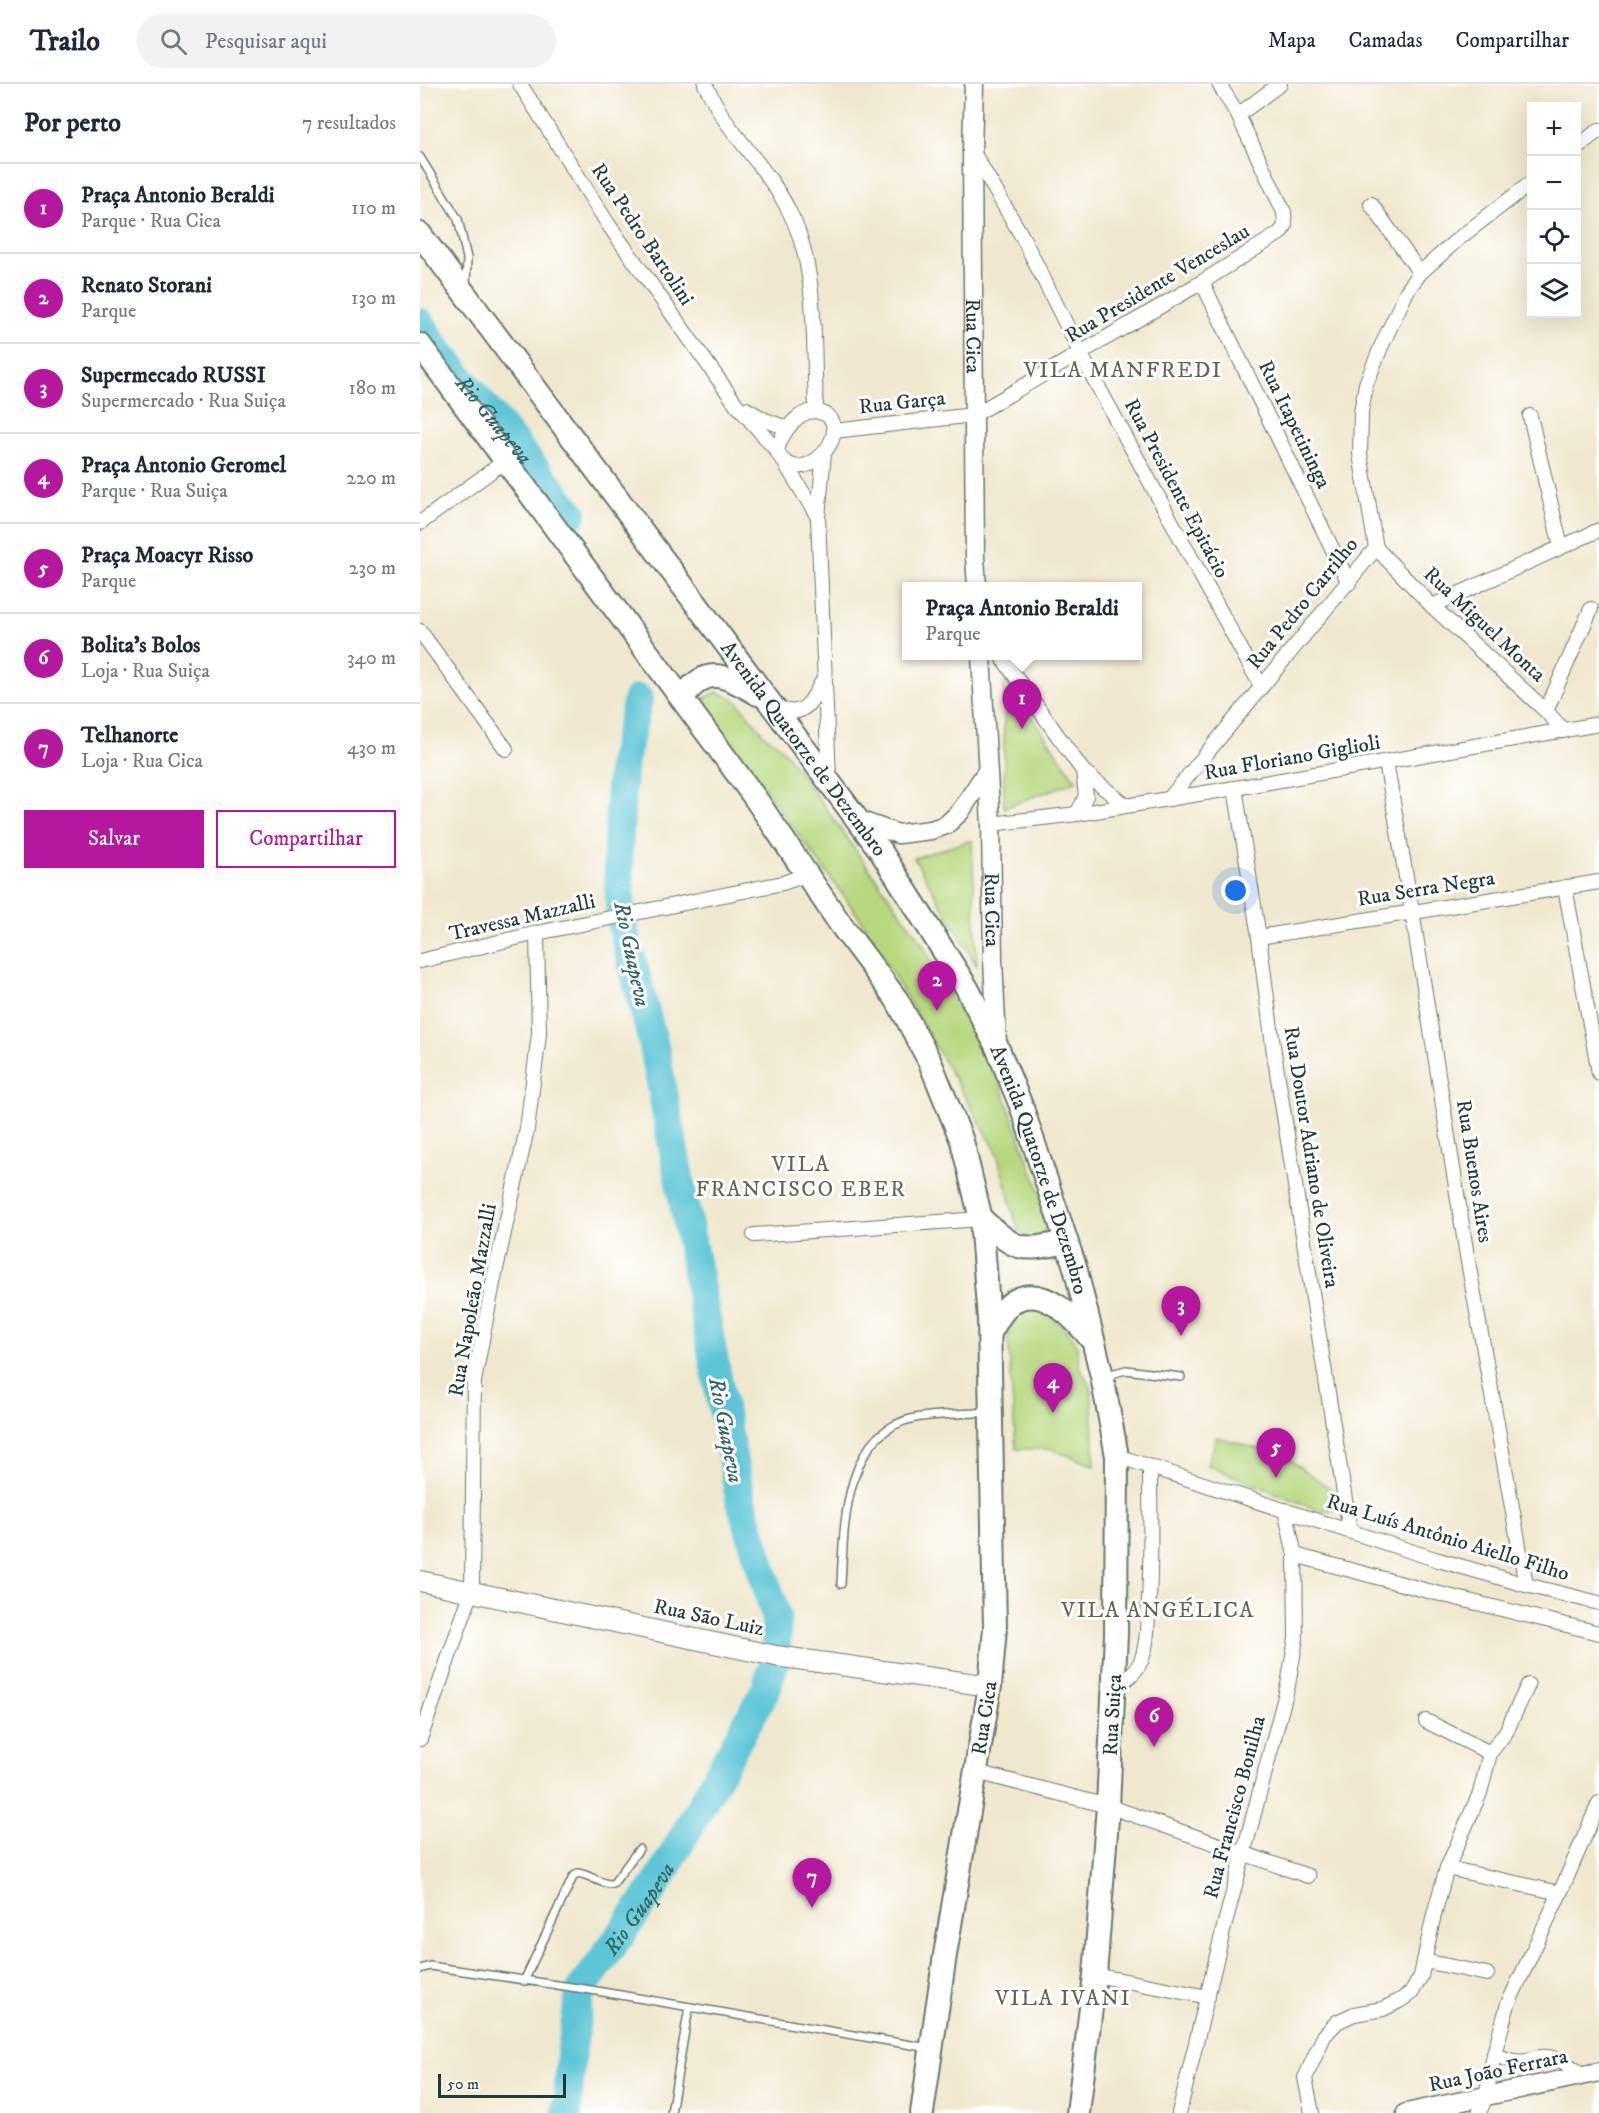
<!DOCTYPE html>
<html lang="pt">
<head>
<meta charset="utf-8">
<style>
	body { margin:0; font-family:"IM FELL DW Pica",serif; background:#f2f2f3; color:#1f2937 }
	.controls { position:absolute; right:18px; top:18px; display:grid; overflow:hidden; border-radius:0px; box-shadow:0 6px 24px #0002 }
	.controls button { width:54px; height:54px; display:grid; place-items:center; padding:0; border:0; border-bottom:2px solid #e0e1e3; background:#fff; color:#1f2937; font:30px sans-serif }
	.scale { position:absolute; left:18px; bottom:15px; width:128px; box-sizing:border-box; padding-left:6px; border:3px solid #1f3d34; border-top:0; font-size:16px; line-height:21px; white-space:nowrap; color:#1f3d34; -webkit-text-stroke:4px #fff; paint-order:stroke }
	.you { position:absolute; left:816px; top:807px; width:21px; height:21px; margin:-15px; border:4px solid #fff; border-radius:50%; background:#1a73e8; box-shadow:0 0 0 9px #1a73e833 }
	.badge { display:grid; place-items:center; width:39px; height:39px; border-radius:50%; background:#b5179e; color:#fff; font-size:20px; font-weight:700 }
	.pin { position:absolute; translate:-50% -50px; filter:drop-shadow(0 2px 3px #0008) }
	.pin::after { content:''; position:absolute; top:32px; width:21px; height:18px; background:inherit; clip-path:polygon(0 0,100% 0,50% 100%) }
	.popup { position:absolute; left:482px; top:498px; width:240px; height:78px; box-sizing:border-box; display:grid; place-content:center; border-radius:0px; background:#fff; filter:drop-shadow(0 2px 4px #0005); font-size:20px; white-space:nowrap; color:#747a83 }
	.popup b { font-size:22px; color:#1f2937 }
	.popup::after { content:''; position:absolute; left:50%; top:100%; margin-left:-12px; border:12px solid transparent; border-top-color:#fff }
	.list { margin:0; padding:0; list-style:none }
	h2 { display:flex; justify-content:space-between; align-items:center; height:78px; margin:0; padding:0 24px; font-size:26px }
	h2 small { font-size:20px; font-weight:400; color:#747a83 }
	.list li { display:grid; grid-template-columns:39px 1fr auto; gap:18px; align-items:center; box-sizing:border-box; height:90px; padding:0 24px; border-top:2px solid #e0e1e3 }
	.list b { display:block; font-size:22px; white-space:nowrap }
	.list p { margin:0; font-size:20px; white-space:nowrap; color:#747a83 }
	.list em { font-size:20px; font-style:normal; color:#747a83 }
	.actions { display:flex; gap:12px; padding:18px 24px }
	.actions a { flex:1; padding:14px 0; border:2px solid #b5179e; border-radius:0px; text-align:center; font-size:21px; color:#b5179e }
	.actions .main { background:#b5179e; color:#fff }
	.icon { flex:none; width:33px; height:33px; fill:none; stroke:currentColor; stroke-width:2; stroke-linecap:round; stroke-linejoin:round }
	.map { position:relative; flex:none; width:1179px; height:2029px; overflow:hidden }
	header { display:flex; align-items:center; gap:36px; box-sizing:border-box; height:84px; padding:0 30px; background:#fff; border-bottom:2px solid #e0e1e3 }
	header strong { font-size:28px }
	nav { display:flex; gap:33px; margin-inline-start:auto; font-size:21px }
	.search { width:420px; height:54px; background:#f2f2f3; display:flex; align-items:center; gap:15px; box-sizing:border-box; padding:0 21px; border-radius:33px; color:#747a83; font-size:22px }
	main { display:flex }
	aside { flex:1; background:#fff }
	.map>svg:first-child { display:block }
	.green { fill:#b7d87f; stroke:#6b8a5a; stroke-width:1.5 }
	.lines { fill:none; stroke-linecap:round; stroke-linejoin:round }
	.river { stroke:#5bc5d6; stroke-width:30 }
	.service-casing { stroke:#68796a; stroke-width:10 }
	.minor-casing { stroke:#68796a; stroke-width:16 }
	.tertiary-casing { stroke:#68796a; stroke-width:21 }
	.secondary-casing { stroke:#68796a; stroke-width:22 }
	.primary-casing { stroke:#68796a; stroke-width:26 }
	.service { stroke:#fff; stroke-width:7 }
	.minor { stroke:#fff; stroke-width:14 }
	.tertiary { stroke:#fff; stroke-width:18 }
	.secondary { stroke:#fff; stroke-width:20 }
	.primary { stroke:#fff; stroke-width:22 }
	.labels { text-anchor:middle; stroke-width:6; stroke-linejoin:round; paint-order:stroke }
	.street-label { font-size:21px; fill:#1f3d34; stroke:#fff }
	.neighbourhood-label { font-size:22px; letter-spacing:1.5px; fill:#636554; stroke:#fff }
	.water-label { font-size:22px; font-style:italic; fill:#316665; stroke:#fff }
</style>
</head>
<body>
<header>
<strong>Trailo</strong>
<div class="search"><svg class="icon" aria-label="search" viewBox="0 0 24 24"><circle cx="10" cy="10" r="6"/><path d="M15 15l6 6"/></svg>Pesquisar aqui</div>
<nav><a>Mapa</a><a>Camadas</a><a>Compartilhar</a></nav>
</header>
<main>
<aside>
<h2>Por perto<small>7 resultados</small></h2>
<ul class="list">
<li><span class="badge">1</span><div><b>Praça Antonio Beraldi</b><p>Parque · Rua Cica</p></div><em>110 m</em></li>
<li><span class="badge">2</span><div><b>Renato Storani</b><p>Parque</p></div><em>130 m</em></li>
<li><span class="badge">3</span><div><b>Supermecado RUSSI</b><p>Supermercado · Rua Suiça</p></div><em>180 m</em></li>
<li><span class="badge">4</span><div><b>Praça Antonio Geromel</b><p>Parque · Rua Suiça</p></div><em>220 m</em></li>
<li><span class="badge">5</span><div><b>Praça Moacyr Risso</b><p>Parque</p></div><em>230 m</em></li>
<li><span class="badge">6</span><div><b>Bolita's Bolos</b><p>Loja · Rua Suiça</p></div><em>340 m</em></li>
<li><span class="badge">7</span><div><b>Telhanorte</b><p>Loja · Rua Cica</p></div><em>430 m</em></li>
</ul>
<div class="actions"><a class="main">Salvar</a><a>Compartilhar</a></div>
</aside>
<div class="map">
<svg width="1179" height="2029" viewBox="0 0 1179 2029">
	<rect width="100%" height="100%" fill="#fff"/>
	<filter id="ink" filterUnits="userSpaceOnUse"><feTurbulence type="fractalNoise" baseFrequency=".0167" numOctaves="2"/><feDisplacementMap in="SourceGraphic" scale="12" xChannelSelector="R" yChannelSelector="G"/><feConvolveMatrix kernelMatrix="1 2 1 2 8 2 1 2 1" color-interpolation-filters="sRGB"/></filter>
	<filter id="wash" filterUnits="userSpaceOnUse"><feTurbulence type="fractalNoise" baseFrequency=".008" numOctaves="4" result="noise"/><feDisplacementMap in="SourceGraphic" scale="24" xChannelSelector="R" yChannelSelector="G"/><feGaussianBlur stdDeviation="1.35" result="paint"/><feColorMatrix in="noise" values="0 0 0 0 0 0 0 0 0 0 0 0 0 0 0 0 0 1.4 0 .05"/><feComposite in="paint" operator="in"/></filter>
	<g filter="url(#wash)">
		<rect width="100%" height="100%" fill="#f0e8ce"/>
		<g class="green">
			<polygon points="584,592 656,697 584,724"/>
			<polygon points="297,608 316,616 347,654 355,658 365,668 500,856 579,997 629,1133 624,1149 610,1155 598,1146 576,1066 440,834 324,677 289,634 283,615"/>
			<polygon points="552,756 557,882 494,774"/>
			<polygon points="602,1226 625,1228 644,1243 656,1258 660,1285 671,1302 675,1382 632,1365 596,1365 588,1253 592,1239"/>
			<polygon points="797,1353 866,1373 922,1413 921,1422 915,1426 898,1426 787,1381"/>
		</g>
		<g class="lines">
			<g class="river">
				<path id="s1" d="M0 239 17 265 152 430"/>
				<path id="s2" d="M147 2029 151 1971 160 1907 238 1798 346 1605 356 1572V1532L320 1414 234 962 201 836 198 769 202 684 218 615"/>
			</g>
		</g>
	</g>
	<g filter="url(#ink)">
		<g class="lines">
			<defs>
				<g id="service">
					<polyline points="0,73 38,135 47,174 46,202"/>
					<polyline points="687,1291 706,1286 761,1293"/>
					<path d="M421 1500C424 1443 423 1348 495 1334 519 1330 545 1330 569 1328"/>
					<polyline points="0,1885 10,1882 171,1906 509,1964"/>
					<path d="M104 1897 153 1793 158 1789C171 1791 181 1801 193 1800L219 1765"/>
					<polyline points="251,2029 269,1923"/>
				</g>
				<g id="minor">
					<path d="M100 0 188 140 316 320 357 367C375 406 424 362 412 337 410 333 406 330 402 329 380 320 361 350 357 367"/>
					<path d="M285 0C291 12 297 24 305 36 326 66 351 92 368 125 399 181 393 264 396 327"/>
					<polyline points="818,31 860,0"/>
					<polyline points="1156,64 1179,46"/>
					<polyline points="553,68 603,154 668,284 841,602"/>
					<polyline points="951,120 1000,189"/>
					<polyline points="782,198 929,499"/>
					<polyline points="326,325 345,336 367,344"/>
					<polyline points="1110,332 1141,463"/>
					<polyline points="414,347 554,331 782,198 860,149 865,142 864,128 818,31 799,0"/>
					<polyline points="404,369 398,433 409,694"/>
					<polyline points="366,381 398,433"/>
					<polyline points="0,439 85,377"/>
					<polyline points="956,464 1012,522 1126,627 1144,647"/>
					<polyline points="1012,522 1179,446"/>
					<polyline points="0,547 86,665"/>
					<polyline points="581,572 663,687 705,721"/>
					<path d="M356 622C384 639 393 614 404 594"/>
					<polyline points="1126,627 1171,525"/>
					<polyline points="966,678 992,827 1047,1172 1106,1501"/>
					<polyline points="815,704 839,853 854,969 930,1447"/>
					<polyline points="749,715 956,464 940,370 941,328 946,300 961,263 987,207 1000,189 1038,155 1112,98"/>
					<polyline points="657,730 666,712 663,687"/>
					<polyline points="571,740 657,730 815,704 1179,640"/>
					<polyline points="1145,803 1179,989"/>
					<polyline points="839,853 1179,798"/>
					<polyline points="0,877 117,849 363,799 388,790"/>
					<polyline points="334,1151 561,1135"/>
					<polyline points="697,1372 1015,1475 1106,1501 1179,1519"/>
					<polyline points="875,1471 1012,1508 1179,1549"/>
					<path d="M694 1602C706 1596 715 1590 721 1577 727 1563 727 1547 728 1532 732 1482 730 1432 730 1383"/>
					<polyline points="0,1655 52,1507 54,1297 74,1194 107,1045 119,950 117,849"/>
					<polyline points="1070,1669 1086,1648 1108,1601"/>
					<polyline points="556,1688 688,1722 888,1792"/>
					<polyline points="1027,1784 1140,1809"/>
					<polyline points="1004,1877 1067,1890"/>
					<polyline points="675,1891 788,1913"/>
					<path d="M1163 1991C1151 1983 1137 1971 1120 1973 1116 1973 1111 1976 1106 1977 1095 1979 1084 1975 1074 1970L1088 1920 1140 1809 1179 1719"/>
					<polyline points="759,2029 804,1843 868,1601 876,1554 875,1471 865,1426"/>
					<polyline points="892,2029 885,1994 904,1952 917,1938 934,1930 963,1925 981,1916 992,1908 1001,1892 1014,1830 1027,1784 1060,1709 1070,1669 1006,1637"/>
					<polyline points="1059,2029 1066,2012 1074,1970"/>
				</g>
				<g id="tertiary">
					<path id="s3" d="M554 0 552 66 555 474 557 502"/>
					<path id="s4" d="M561 572 571 740 573 876 577 959"/>
					<polyline points="438,736 478,750 511,746 526,741 540,728 567,687"/>
					<polyline points="986,2029 1179,1988"/>
				</g>
				<polyline id="secondary" points="0,1497 356,1572 570,1602"/>
				<g id="primary">
					<path id="s5" d="M0 150 460 766 547 904 577 963 602 1024 655 1183 682 1292 697 1372 696 1550 688 1722 675 1891 658 2029"/>
					<polyline points="0,261 333,711 421,841 477,916 510,978 542,1057 561,1135 569,1235 575,1544 570,1602 525,1871 502,2029"/>
					<path d="M262 615C287 578 307 593 338 610"/>
					<path d="M561 1135C598 1167 598 1168 646 1158"/>
					<path d="M570 1249C576 1238 584 1222 596 1216 625 1201 656 1236 672 1256"/>
				</g>
			</defs>
			<use href="#service" class="service-casing"/>
			<use href="#minor" class="minor-casing"/>
			<use href="#tertiary" class="tertiary-casing"/>
			<use href="#secondary" class="secondary-casing"/>
			<use href="#primary" class="primary-casing"/>
			<use href="#service" class="service"/>
			<use href="#minor" class="minor"/>
			<use href="#tertiary" class="tertiary"/>
			<use href="#secondary" class="secondary"/>
			<use href="#primary" class="primary"/>
		</g>
	</g>
	<g class="labels">
		<g class="street-label">
			<text transform="translate(223 150) rotate(56)" y="7">Rua Pedro Bartolini</text>
			<text transform="translate(737 199) rotate(-31)" y="7">Rua Presidente Venceslau</text>
			<text dy="7" stroke="none"><textPath href="#s3" startOffset="252">Rua Cica</textPath></text>
			<text transform="translate(482 318) rotate(-6)" y="7">Rua Garça</text>
			<text transform="translate(875 340) rotate(64)" y="7">Rua Itapetininga</text>
			<text transform="translate(757 404) rotate(62)" y="7">Rua Presidente Epitácio</text>
			<text transform="translate(882 519) rotate(-51)" y="7">Rua Pedro Carrilho</text>
			<text transform="translate(1065 540) rotate(43)" y="7">Rua Miguel Monta</text>
			<text dy="7" stroke="none"><textPath href="#s5" startOffset="642">Avenida Quatorze de Dezembro</textPath></text>
			<text transform="translate(872 673) rotate(-10)" y="7">Rua Floriano Giglioli</text>
			<text transform="translate(1006 804) rotate(-9)" y="7">Rua Serra Negra</text>
			<text dy="7" stroke="none"><textPath href="#s4" startOffset="254">Rua Cica</textPath></text>
			<text transform="translate(102 833) rotate(-13)" y="7">Travessa Mazzalli</text>
			<text transform="translate(892 1073) rotate(81)" y="7">Rua Doutor Adriano de Oliveira</text>
			<text dy="7" stroke="none"><textPath href="#s5" startOffset="1128">Avenida Quatorze de Dezembro</textPath></text>
			<text transform="translate(1055 1087) rotate(81)" y="7">Rua Buenos Aires</text>
			<text transform="translate(52 1216) rotate(-80)" y="7">Rua Napoleão Mazzalli</text>
			<text transform="translate(1028 1453) rotate(17)" y="7">Rua Luís Antônio Aiello Filho</text>
			<text transform="translate(289 1533) rotate(12)" y="7">Rua São Luiz</text>
			<text transform="translate(692 1631) rotate(-87)" y="7">Rua Suiça</text>
			<text transform="translate(564 1634) rotate(-81)" y="7">Rua Cica</text>
			<text transform="translate(814 1723) rotate(-75)" y="7">Rua Francisco Bonilha</text>
			<text transform="translate(1078 1986) rotate(-12)" y="7">Rua João Ferrara</text>
		</g>
		<g class="neighbourhood-label">
			<text x="703" y="293">VILA MANFREDI</text>
			<text x="381" y="1087">VILA<tspan x="381" dy="25">FRANCISCO EBER</tspan></text>
			<text x="738" y="1533">VILA ANGÉLICA</text>
			<text x="643" y="1921">VILA IVANI</text>
		</g>
		<g class="water-label">
			<text dy="8" stroke="none"><textPath href="#s1" startOffset="122">Rio Guapeva</textPath></text>
			<text transform="translate(213 870) rotate(78)" y="8">Rio Guapeva</text>
			<text transform="translate(307 1346) rotate(79)" y="8">Rio Guapeva</text>
			<text dy="8" stroke="none"><textPath href="#s2" startOffset="224">Rio Guapeva</textPath></text>
		</g>
	</g>
</svg>
<div class="controls">
<button>+</button>
<button>−</button>
<button><svg class="icon" aria-label="locate" viewBox="0 0 24 24"><circle cx="12" cy="12" r="6"/><path d="M12 2v4M12 18v4M2 12h4M18 12h4"/></svg></button>
<button><svg class="icon" aria-label="layers" viewBox="0 0 24 24"><path d="M12 4l9 5-9 5-9-5zM3 14l9 5 9-5"/></svg></button>
</div>
<div class="scale">50 m</div>
<div class="you"></div>
<div class="pin badge" style="left:602px;top:645px">1</div>
<div class="popup"><b>Praça Antonio Beraldi</b>Parque</div>
<div class="pin badge" style="left:517px;top:927px">2</div>
<div class="pin badge" style="left:761px;top:1252px">3</div>
<div class="pin badge" style="left:633px;top:1329px">4</div>
<div class="pin badge" style="left:856px;top:1394px">5</div>
<div class="pin badge" style="left:734px;top:1663px">6</div>
<div class="pin badge" style="left:392px;top:1824px">7</div>
</div>
</main>
</body>
</html>
